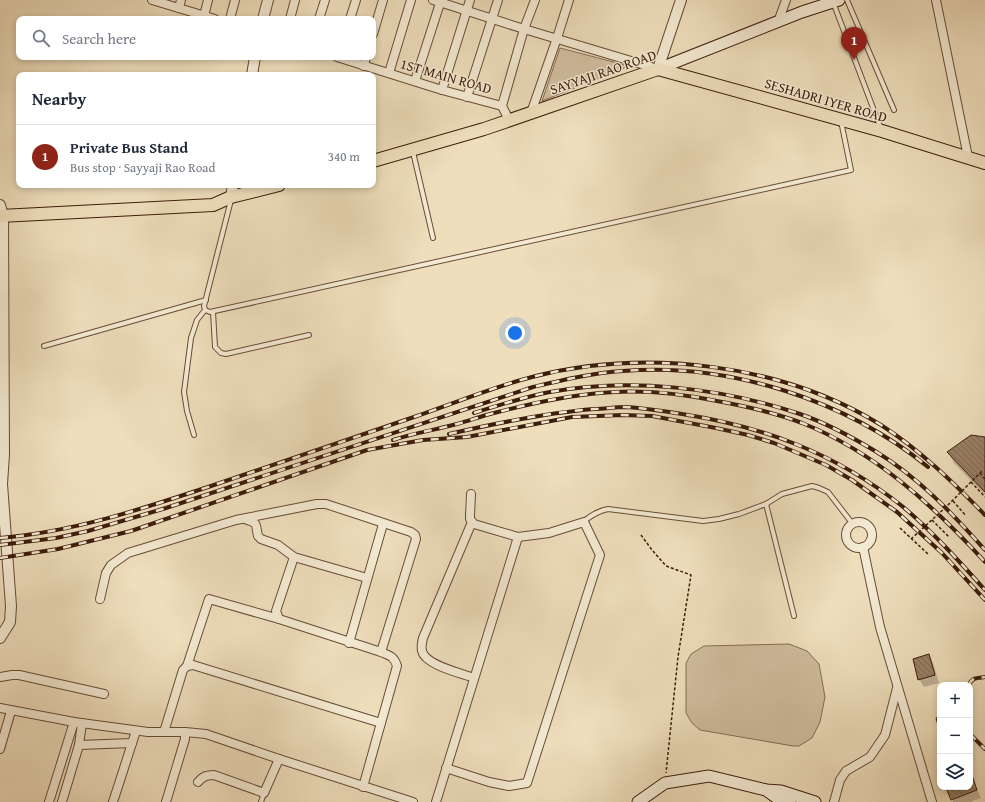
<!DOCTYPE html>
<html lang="en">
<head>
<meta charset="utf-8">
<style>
	body { margin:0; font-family:"Gentium Book Plus",serif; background:#f2f2f3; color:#1f2937 }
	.controls { position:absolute; right:12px; bottom:12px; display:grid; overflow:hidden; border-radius:8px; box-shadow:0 2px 6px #0003 }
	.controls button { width:36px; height:36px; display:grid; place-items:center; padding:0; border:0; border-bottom:1px solid #e0e1e3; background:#fff; color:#1f2937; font:20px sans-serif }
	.you { position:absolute; left:515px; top:333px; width:14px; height:14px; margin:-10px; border:3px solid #fff; border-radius:50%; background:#1a73e8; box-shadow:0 0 0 6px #1a73e833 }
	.badge { display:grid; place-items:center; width:26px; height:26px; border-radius:50%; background:#8f2418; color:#fff; font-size:13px; font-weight:700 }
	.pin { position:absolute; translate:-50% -33px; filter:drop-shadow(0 1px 2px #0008) }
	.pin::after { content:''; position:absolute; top:21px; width:14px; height:12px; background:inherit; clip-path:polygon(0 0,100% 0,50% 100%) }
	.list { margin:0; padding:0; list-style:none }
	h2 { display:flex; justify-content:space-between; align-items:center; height:52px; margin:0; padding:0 16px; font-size:17px }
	h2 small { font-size:13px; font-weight:400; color:#747a83 }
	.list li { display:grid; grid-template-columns:26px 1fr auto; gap:12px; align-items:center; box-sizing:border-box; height:64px; padding:0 16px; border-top:1px solid #e0e1e3 }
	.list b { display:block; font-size:15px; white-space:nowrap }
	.list p { margin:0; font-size:13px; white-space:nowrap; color:#747a83 }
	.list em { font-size:13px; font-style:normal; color:#747a83 }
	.icon { flex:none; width:22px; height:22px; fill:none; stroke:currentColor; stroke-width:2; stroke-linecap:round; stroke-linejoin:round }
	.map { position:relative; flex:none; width:985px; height:802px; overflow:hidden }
	.search { position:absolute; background:#fff; box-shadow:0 2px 6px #0003; left:16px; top:16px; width:360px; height:44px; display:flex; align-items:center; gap:10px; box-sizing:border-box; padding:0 14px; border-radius:8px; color:#747a83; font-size:15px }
	.panel { position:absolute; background:#fff; box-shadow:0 2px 6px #0003; left:16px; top:72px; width:360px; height:116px; border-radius:8px }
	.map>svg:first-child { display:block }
	.park { fill:#d0bd9e; stroke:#866c54 }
	.shadow { fill:#0003 }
	.building { fill:url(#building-back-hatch); stroke:#3c1c0b }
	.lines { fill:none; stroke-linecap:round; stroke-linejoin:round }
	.service-casing { stroke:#684c37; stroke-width:6 }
	.minor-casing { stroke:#684c37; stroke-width:10 }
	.tertiary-casing { stroke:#684c37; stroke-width:12 }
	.secondary-casing { stroke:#3c1c0b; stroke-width:13 }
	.primary-casing { stroke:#3c1c0b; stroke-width:14 }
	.path { stroke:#3c1c0b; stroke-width:1.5; stroke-dasharray:3 2; stroke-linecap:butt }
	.service { stroke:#f4ead3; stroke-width:4 }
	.minor { stroke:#f4ead3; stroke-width:8 }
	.tertiary { stroke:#f4ead3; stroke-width:10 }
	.secondary { stroke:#f4ead3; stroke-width:11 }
	.primary { stroke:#eedebc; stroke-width:12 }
	.rail-casing { stroke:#3c1c0b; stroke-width:4 }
	.rail { stroke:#f4ead3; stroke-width:2.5; stroke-dasharray:8; stroke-linecap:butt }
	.path-bridge { stroke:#3c1c0b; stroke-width:1.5; stroke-dasharray:3 2; stroke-linecap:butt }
	.labels { text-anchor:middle; stroke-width:3; stroke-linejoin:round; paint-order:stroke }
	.street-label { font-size:14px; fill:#3c1c0b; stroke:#f4ead3 }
</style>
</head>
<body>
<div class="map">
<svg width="985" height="802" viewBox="0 0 985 802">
	<defs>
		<pattern id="building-back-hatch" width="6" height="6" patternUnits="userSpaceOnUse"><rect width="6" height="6" fill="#998167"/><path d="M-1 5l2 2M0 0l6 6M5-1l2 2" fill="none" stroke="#7e6953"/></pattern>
	</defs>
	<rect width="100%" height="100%" fill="#eedebc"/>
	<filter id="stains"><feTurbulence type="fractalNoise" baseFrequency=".005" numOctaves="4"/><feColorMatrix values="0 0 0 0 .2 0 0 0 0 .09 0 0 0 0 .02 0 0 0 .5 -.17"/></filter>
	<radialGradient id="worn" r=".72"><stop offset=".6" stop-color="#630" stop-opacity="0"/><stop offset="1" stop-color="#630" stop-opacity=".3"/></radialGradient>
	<g class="park">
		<polygon points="560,48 629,66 542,101"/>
		<polygon points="789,644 807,651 819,664 825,697 820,722 812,738 799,746 793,746 700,730 692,723 686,713 686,663 691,654 704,646"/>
	</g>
	<g class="shadow">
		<polygon points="985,438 985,495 954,463 948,452"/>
		<polygon points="929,655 933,663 939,683 924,687 919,679"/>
		<polygon points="972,779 981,798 970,802 953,802 947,788 952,787 970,787 970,780"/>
	</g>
	<g class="building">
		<polygon points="971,435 985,437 985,492 947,452"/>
		<polygon points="929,654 935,675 918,680 913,659"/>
		<polygon points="940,717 940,729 939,729 936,718"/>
		<polygon points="973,778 977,790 951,800 946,788 970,787 970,779"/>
	</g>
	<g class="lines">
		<defs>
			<g id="service">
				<polyline points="847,0 894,110"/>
				<polyline points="833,2 881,129"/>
				<polyline points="413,152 433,238"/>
				<polyline points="205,310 210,312 851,170 841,121"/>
				<polyline points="213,312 215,347 221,353 226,354 309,335"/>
				<polyline points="44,346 206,300"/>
				<polyline points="194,435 187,411 184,392 191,338 197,320 205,310 204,306 231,200"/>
				<polyline points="766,504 794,616"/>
				<path d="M584 521C592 515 598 511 608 509L703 521 719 519 739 514 766 504 782 494 812 486 819 488 828 492 852 523"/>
				<polyline points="261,802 264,793"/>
			</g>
			<g id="minor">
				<polyline points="152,0 215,19"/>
				<polyline points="433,0 524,29 658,69"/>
				<polyline points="936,0 968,157"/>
				<polyline points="179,8 181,0"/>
				<polyline points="204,16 208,0"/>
				<polyline points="230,19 235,0"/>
				<polyline points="290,19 295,0"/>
				<polyline points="319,19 325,0"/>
				<polyline points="350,19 356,0"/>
				<polyline points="778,22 786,0"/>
				<polyline points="373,34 383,0"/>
				<polyline points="337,57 442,90 502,106"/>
				<polyline points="364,66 366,57"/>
				<polyline points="389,73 411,0"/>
				<polyline points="415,81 441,0"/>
				<polyline points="442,90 470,0"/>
				<polyline points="467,97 498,0"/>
				<polyline points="531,113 557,38 569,0"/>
				<polyline points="509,120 502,106 524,29 535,0"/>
				<path d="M245 519C259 524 255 523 258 536L261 539 278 545 294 557 367 578"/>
				<circle cx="859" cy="535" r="13"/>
				<path d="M472 522 423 638C422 642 421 647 422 651 425 665 461 673 474 678"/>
				<polyline points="863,547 880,627 932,802"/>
				<path d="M294 557 276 611 279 619 381 652C390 656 394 656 397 666L363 787"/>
				<polyline points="100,599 106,573 111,565 128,553 236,520 317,504 326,504 411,532 415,535 416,539 381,652"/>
				<polyline points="349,643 383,524"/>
				<polyline points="187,666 209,599 279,619"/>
				<polyline points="0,677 12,675 19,675 104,694"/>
				<polyline points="0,708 74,722 148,732 185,732 206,734 279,759 413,802"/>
				<polyline points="164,732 183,670 187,666 193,665 381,723"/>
				<polyline points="79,745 82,723"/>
				<polyline points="0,749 11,711"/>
				<polyline points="446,768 489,782 509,786 527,783 600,555 584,522 549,533 518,537 474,524 470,519 470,516 471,494"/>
				<path d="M198 782C203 776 207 775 214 775L264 793 279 759"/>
				<polyline points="49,802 74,722"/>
				<polyline points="62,802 79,745 132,743"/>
				<polyline points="113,802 136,731"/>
				<polyline points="166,802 185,739 185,732"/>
				<polyline points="436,802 518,537"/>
				<polyline points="834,802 840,780 846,771 870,757 885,735 897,688"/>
			</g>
			<g id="tertiary">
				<polyline points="263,19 268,0"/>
				<polyline points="658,69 681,0"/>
				<polyline points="252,75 255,57"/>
				<polyline points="231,197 233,185"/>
				<polyline points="0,205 3,216 4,454 2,484 11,606 10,622 0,638"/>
			</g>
			<g id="secondary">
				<polyline points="658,69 802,12 839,0"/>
				<polyline points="766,790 777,798 790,802"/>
				<polyline points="638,802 665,783 709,776 766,790 781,791 815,802"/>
			</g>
			<g id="primary">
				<polyline points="373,161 484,129 658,69 882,131 985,163"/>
				<polyline points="0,216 213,205 231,197 279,185"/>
			</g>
		</defs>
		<use href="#service" class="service-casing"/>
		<use href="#minor" class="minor-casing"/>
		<use href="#tertiary" class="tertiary-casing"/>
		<use href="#secondary" class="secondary-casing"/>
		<use href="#primary" class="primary-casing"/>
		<g class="path">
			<polyline points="980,473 985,479"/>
			<polyline points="971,482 985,497"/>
			<polyline points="953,501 966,516"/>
			<polyline points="932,520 949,537"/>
			<polyline points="900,528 928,554"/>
			<polyline points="641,535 652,550 666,566 691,575 678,657 666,773"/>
		</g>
		<use href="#service" class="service"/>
		<use href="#minor" class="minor"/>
		<use href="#tertiary" class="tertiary"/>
		<use href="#secondary" class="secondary"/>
		<use href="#primary" class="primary"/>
		<defs>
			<g id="rail">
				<path d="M474 413C499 405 524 397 550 392 630 377 722 388 800 414 826 423 852 437 875 451 918 477 952 513 985 550"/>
				<path d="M449 434C497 423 545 413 594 409 604 409 615 407 625 407 644 408 663 411 682 414 765 427 835 453 902 506 932 531 959 561 985 590"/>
				<path d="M393 440C414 433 435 430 457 424 469 421 481 416 494 413 529 404 564 396 600 393 639 389 678 393 717 401 745 406 775 413 802 423 875 452 933 505 985 562"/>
				<path d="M0 538C73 532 142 509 211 486 279 463 348 440 417 416 455 403 493 387 532 377 645 348 781 363 881 425 920 450 953 482 985 515"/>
				<path d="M0 545 56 538 88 531 166 508 533 387C563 380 592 373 623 371 728 362 846 400 928 467"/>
				<polyline points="0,558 58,549 131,531 367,450 423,440 467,437 572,417 623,415 652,416 716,428 748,435 774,443 826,465 852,480 897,512 942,553 985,600"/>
				<path d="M969 685C972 677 978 678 985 677"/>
				<polyline points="970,734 985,749"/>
			</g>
		</defs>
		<use href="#rail" class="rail-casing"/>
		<use href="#rail" class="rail"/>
		<polyline class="path-bridge" points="911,539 947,506 983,470"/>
	</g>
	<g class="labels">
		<g class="street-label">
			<text transform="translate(603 72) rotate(-19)" y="5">SAYYAJI RAO ROAD</text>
			<text transform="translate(446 76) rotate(16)" y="5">1ST MAIN ROAD</text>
			<text transform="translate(826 100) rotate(16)" y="5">SESHADRI IYER ROAD</text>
		</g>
	</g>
	<rect width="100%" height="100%" filter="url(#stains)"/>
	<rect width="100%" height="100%" fill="url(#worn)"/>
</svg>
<div class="controls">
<button>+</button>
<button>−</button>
<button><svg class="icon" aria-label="layers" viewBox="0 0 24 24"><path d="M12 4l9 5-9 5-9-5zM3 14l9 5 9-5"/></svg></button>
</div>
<div class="you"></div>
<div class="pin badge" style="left:854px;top:60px">1</div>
<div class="search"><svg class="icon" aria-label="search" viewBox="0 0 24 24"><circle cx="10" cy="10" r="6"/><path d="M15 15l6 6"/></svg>Search here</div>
<section class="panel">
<h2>Nearby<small></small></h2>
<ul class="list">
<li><span class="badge">1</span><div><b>Private Bus Stand</b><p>Bus stop · Sayyaji Rao Road</p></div><em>340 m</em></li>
</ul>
</section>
</div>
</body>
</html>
